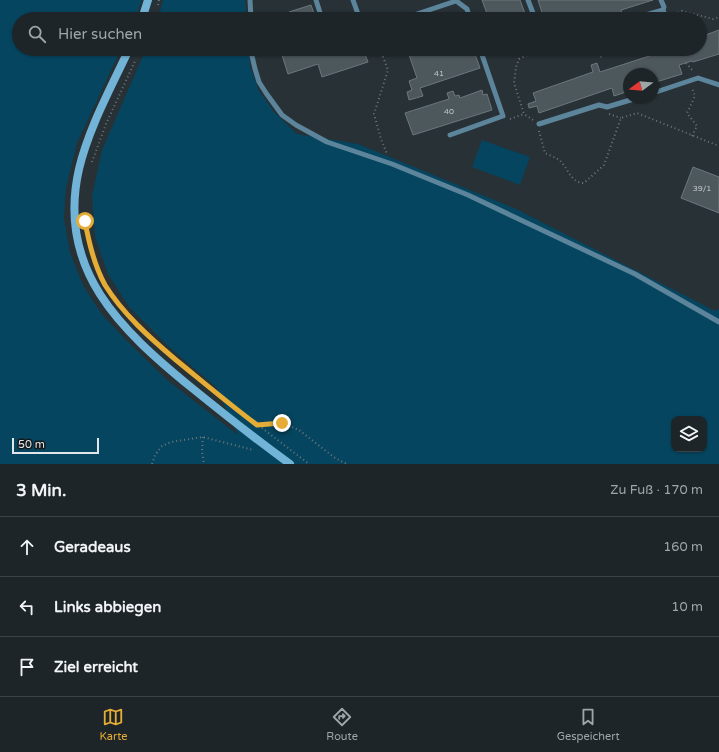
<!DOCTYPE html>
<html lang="de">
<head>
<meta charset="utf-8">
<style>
	body { margin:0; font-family:"Varela Round",sans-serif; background:#2a3134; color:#f1f3f6 }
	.controls { position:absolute; right:12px; bottom:12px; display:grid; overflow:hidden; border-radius:8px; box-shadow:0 1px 3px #0004 }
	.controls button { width:36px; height:36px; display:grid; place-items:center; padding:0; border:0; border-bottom:1px solid #3b4245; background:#1d2528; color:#f1f3f6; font:20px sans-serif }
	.compass { position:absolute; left:623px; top:68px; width:36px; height:36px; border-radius:50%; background:#1d2528; box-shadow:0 1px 3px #0004; rotate:254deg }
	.scale { position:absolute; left:12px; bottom:10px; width:87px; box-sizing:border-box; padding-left:4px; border:2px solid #e0e6e9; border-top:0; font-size:11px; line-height:14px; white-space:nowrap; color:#e0e6e9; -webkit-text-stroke:3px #14181a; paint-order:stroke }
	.stop { position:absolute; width:12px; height:12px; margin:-9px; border:3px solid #e5ad35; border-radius:50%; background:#fff }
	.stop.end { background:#e5ad35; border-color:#fff; box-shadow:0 1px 4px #0008 }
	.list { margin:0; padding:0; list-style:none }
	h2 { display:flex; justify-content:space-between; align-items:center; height:52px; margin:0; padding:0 16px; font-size:17px }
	h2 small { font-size:13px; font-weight:400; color:#a0a5a8 }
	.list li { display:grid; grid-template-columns:26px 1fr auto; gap:12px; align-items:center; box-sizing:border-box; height:60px; padding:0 16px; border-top:1px solid #3b4245 }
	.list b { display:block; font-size:15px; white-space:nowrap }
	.list em { font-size:13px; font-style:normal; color:#a0a5a8 }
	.icon { flex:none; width:22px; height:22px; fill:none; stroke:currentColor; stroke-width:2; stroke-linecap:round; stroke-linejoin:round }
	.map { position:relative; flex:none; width:719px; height:464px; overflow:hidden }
	.search { position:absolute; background:#1d2528; box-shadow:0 1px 3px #0004; left:12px; right:12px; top:12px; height:44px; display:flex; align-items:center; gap:10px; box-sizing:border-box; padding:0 14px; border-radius:22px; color:#a0a5a8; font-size:15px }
	.sheet { height:232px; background:#1d2528 }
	nav { display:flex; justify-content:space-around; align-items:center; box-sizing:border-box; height:56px; border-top:1px solid #3b4245; background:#1d2528; font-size:11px; color:#a0a5a8 }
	nav a { display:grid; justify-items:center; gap:2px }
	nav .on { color:#e5ad35 }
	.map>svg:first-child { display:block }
	.green { fill:#06455f; fill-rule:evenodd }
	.building { fill:#4d585d; stroke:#6c777d }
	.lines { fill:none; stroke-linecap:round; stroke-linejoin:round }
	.path { stroke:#6e767b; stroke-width:2; stroke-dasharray:1 3; stroke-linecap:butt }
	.lane { stroke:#5c849a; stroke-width:5 }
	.secondary { stroke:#72b4d7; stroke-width:8 }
	.route { stroke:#e5ad35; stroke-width:5 }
	.labels { text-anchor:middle; stroke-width:3.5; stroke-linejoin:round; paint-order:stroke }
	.number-label { font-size:8px; fill:#bbc2c6 }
</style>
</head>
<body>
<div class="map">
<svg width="719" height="464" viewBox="0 0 719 464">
	<rect width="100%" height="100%" fill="#273136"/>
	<g class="green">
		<path d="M0 0H142L135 19H19V49H121L77 143 66 188 64 218 70 253 83 285 101 313 124 338 166 379 238 435 216 387 169 347 129 307 108 274 95 237 92 196 102 150 146 49H249L250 66 259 91 275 113 297 134 358 144 516 209 715 311 719 309V464H0ZM674 419H704V449H674Z"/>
		<polygon points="163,0 245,0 247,19 158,19"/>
		<polygon points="482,140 530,157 520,185 472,167"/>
	</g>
	<g class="building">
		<polygon points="482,0 520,0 527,19 489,19"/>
		<polygon points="538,0 653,0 621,10 622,14 606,19 600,19 599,17 592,19 544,19"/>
		<polygon points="311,5 316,19 291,19 289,12"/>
		<polygon points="719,30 719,54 693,62 692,61 679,65 682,74 653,83 653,74 629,74 629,91 614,96 612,88 539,113 537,106 529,108 528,104 536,101 533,93 593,72 591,65 597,63 600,72 671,49 700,49 700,37"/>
		<polygon points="301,49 326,49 326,50 322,51 323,55 341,49 363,49 368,62 322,77 318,64 288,74 282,55"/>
		<polygon points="407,49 473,49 480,68 420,88 423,96 409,100 407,92 412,90 409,81 417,78"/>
		<polygon points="482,90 483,95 487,94 492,110 413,135 405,113 449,99 447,93 453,91 455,96 459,95 460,98"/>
		<polygon points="693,167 719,177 719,213 681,198"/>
	</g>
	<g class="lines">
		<g class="path">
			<polyline points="158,5 159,0"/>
			<polyline points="674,14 682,11 713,19 719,17"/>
			<polyline points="380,49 388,70 374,114 381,139 387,154"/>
			<polyline points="598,49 602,60"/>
			<polyline points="686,63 693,71"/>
			<polyline points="609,114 621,118"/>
			<polyline points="510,119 524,114"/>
			<polyline points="533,120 524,114 514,83 516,67 519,59 541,49"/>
			<path d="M539 131 545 153C549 155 555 157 559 160 568 167 570 183 584 183L604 165 621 118 637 113 719 146"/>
			<polyline points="692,136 697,126 687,113 695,96 692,88"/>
			<polyline points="92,162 106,124 136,59"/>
			<path d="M162 348C210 388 259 426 309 464"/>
			<polyline points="257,425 282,423 299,430 335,458 347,464"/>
			<polyline points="203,437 202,451 204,464"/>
			<polyline points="152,464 155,455 162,446 171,442 184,440 203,437 253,450"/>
		</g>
		<g class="lane">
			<polyline points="250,0 251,19"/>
			<polyline points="316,0 322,19"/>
			<polyline points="353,0 359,17"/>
			<polyline points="455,0 467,9 470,19"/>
			<polyline points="528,0 533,13 533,19"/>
			<polyline points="661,0 664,7 663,10 667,19"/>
			<polyline points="411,16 456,1"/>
			<polyline points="632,19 663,10"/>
			<polyline points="252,49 252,56 255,69 259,82 266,93 282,115 296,125 327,142 392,164 468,195 635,274 719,322"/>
			<polyline points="653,93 698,78 719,85"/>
			<polyline points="539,124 599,105 607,107 637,98"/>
			<polyline points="450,135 503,116 480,49"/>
		</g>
		<g class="secondary">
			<polyline points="142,19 148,0"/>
			<path d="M129 49C111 88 89 127 79 169 56 270 121 330 192 388 224 414 257 440 290 464"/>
		</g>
	</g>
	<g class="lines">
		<path class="route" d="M85 221C89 244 94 265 105 285 123 314 150 338 176 360 203 382 229 404 257 425L282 423"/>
	</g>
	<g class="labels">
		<g class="number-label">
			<text x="439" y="76">41</text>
			<text x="449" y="114">40</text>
			<text x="702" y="191">39/1</text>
		</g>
	</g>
</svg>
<div class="controls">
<button><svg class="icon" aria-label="layers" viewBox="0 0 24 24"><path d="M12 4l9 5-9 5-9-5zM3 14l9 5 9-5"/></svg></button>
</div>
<svg class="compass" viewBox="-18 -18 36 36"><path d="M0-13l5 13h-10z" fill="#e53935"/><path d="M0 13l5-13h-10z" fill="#a0a5a8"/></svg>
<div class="scale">50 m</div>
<div class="stop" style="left:85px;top:221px"></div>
<div class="stop end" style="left:282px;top:423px"></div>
<div class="search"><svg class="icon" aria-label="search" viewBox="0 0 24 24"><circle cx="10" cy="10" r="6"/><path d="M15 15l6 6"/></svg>Hier suchen</div>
</div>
<section class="sheet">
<h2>3 Min.<small>Zu Fuß · 170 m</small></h2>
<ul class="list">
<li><svg class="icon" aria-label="ahead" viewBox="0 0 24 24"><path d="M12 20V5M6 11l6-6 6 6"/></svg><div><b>Geradeaus</b></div><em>160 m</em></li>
<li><svg class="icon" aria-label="left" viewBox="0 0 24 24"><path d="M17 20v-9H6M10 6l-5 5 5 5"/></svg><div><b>Links abbiegen</b></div><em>10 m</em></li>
<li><svg class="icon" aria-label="arrive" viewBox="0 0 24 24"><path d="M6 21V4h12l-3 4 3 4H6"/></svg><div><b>Ziel erreicht</b></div></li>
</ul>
</section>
<nav>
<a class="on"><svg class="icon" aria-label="map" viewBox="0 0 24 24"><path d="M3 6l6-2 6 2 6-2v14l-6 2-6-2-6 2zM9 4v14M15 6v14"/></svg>Karte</a>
<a><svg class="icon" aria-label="directions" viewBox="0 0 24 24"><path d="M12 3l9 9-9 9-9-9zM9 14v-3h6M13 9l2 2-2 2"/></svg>Route</a>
<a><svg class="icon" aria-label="saved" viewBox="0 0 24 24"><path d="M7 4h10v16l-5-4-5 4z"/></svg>Gespeichert</a>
</nav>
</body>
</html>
